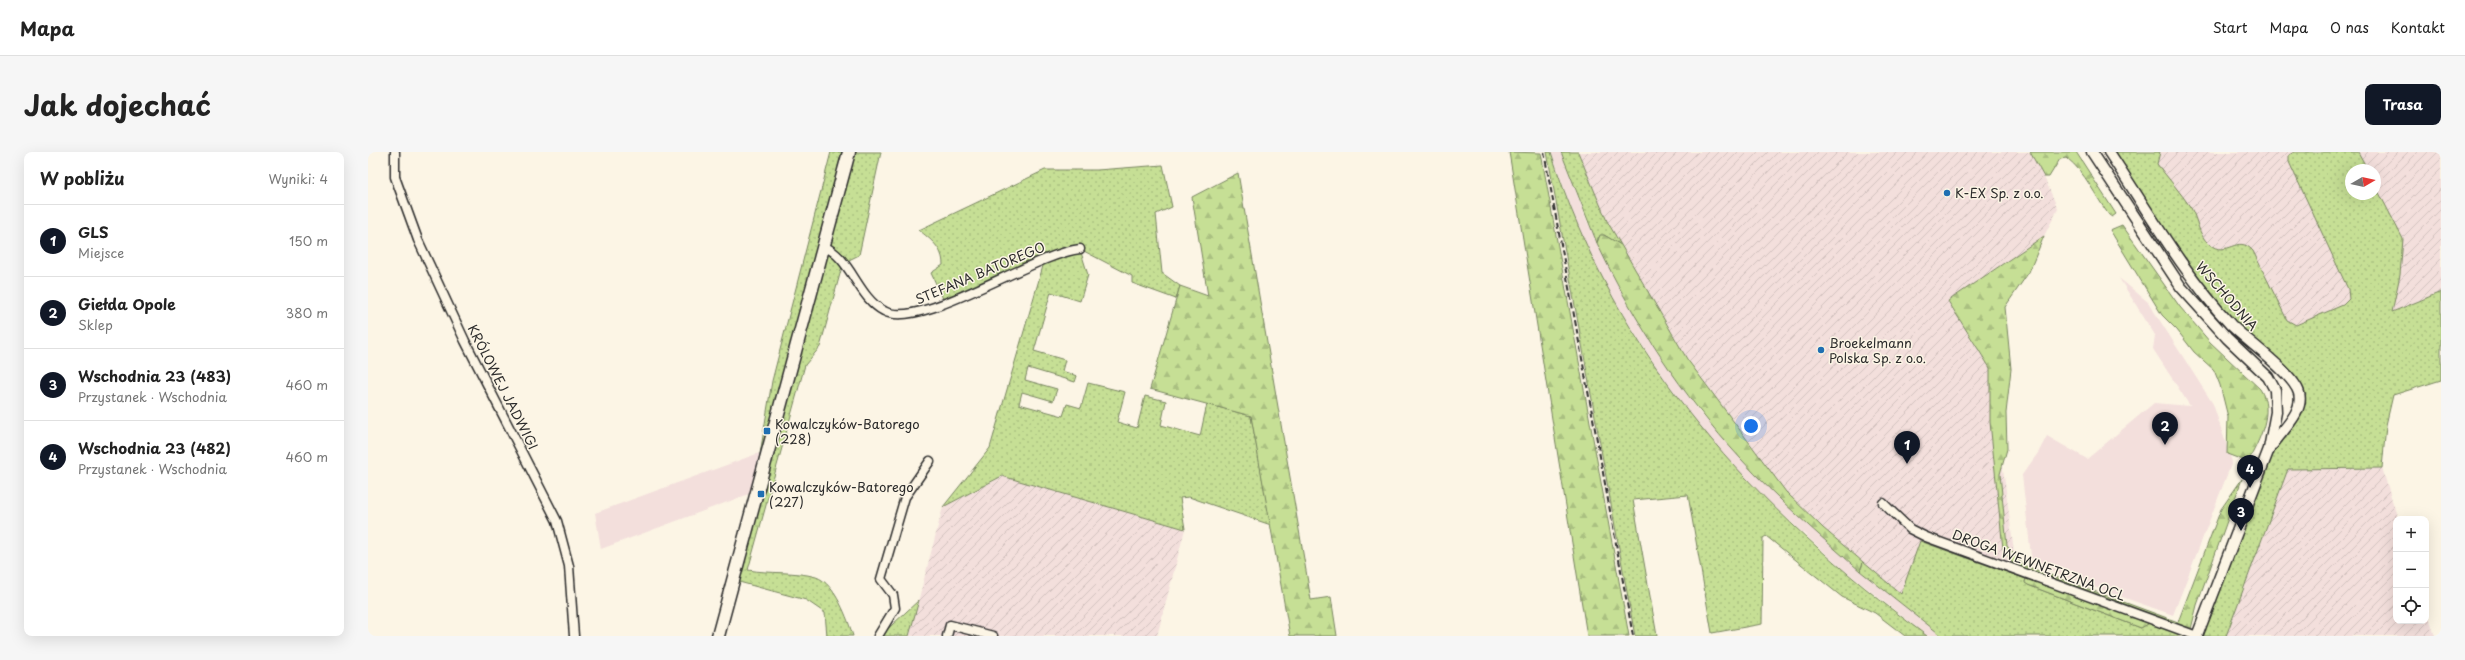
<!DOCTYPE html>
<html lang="pl">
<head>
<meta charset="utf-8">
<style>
	body { margin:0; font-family:"Playpen Sans",sans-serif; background:#f6f6f6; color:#222 }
	.controls { position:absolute; right:12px; bottom:12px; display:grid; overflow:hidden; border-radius:8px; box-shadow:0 4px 16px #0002 }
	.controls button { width:36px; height:36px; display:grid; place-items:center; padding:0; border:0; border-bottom:1px solid #e0e0e0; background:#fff; color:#222; font:20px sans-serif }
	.compass { position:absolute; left:1977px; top:12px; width:36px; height:36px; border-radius:50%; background:#fff; box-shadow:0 4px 16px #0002; rotate:81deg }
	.you { position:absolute; left:1383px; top:274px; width:14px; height:14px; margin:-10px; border:3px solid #fff; border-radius:50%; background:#1a73e8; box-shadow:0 0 0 6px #1a73e833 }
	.badge { display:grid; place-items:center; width:26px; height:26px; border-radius:50%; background:#111827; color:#fff; font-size:13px; font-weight:700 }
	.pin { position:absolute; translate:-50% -33px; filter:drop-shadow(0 1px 2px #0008) }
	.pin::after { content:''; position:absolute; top:21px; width:14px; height:12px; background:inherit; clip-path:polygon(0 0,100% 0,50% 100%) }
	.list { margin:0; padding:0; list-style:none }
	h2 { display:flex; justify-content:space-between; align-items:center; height:52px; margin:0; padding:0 16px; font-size:17px }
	h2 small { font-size:13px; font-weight:400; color:#767676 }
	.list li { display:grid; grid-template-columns:26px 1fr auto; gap:12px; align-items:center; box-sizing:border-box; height:72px; padding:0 16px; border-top:1px solid #e0e0e0 }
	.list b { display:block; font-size:15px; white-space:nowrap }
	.list p { margin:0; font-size:13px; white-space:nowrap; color:#767676 }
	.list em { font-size:13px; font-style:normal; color:#767676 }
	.icon { flex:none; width:22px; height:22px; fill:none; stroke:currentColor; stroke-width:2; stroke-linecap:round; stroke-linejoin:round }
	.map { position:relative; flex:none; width:2073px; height:484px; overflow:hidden; border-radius:8px }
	header { display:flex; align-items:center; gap:24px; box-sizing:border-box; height:56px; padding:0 20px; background:#fff; border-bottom:1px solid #e0e0e0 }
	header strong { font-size:19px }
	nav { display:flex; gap:22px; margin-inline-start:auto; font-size:14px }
	.intro { display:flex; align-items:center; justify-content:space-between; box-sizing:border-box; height:96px; padding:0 24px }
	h1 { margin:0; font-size:28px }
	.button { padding:10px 18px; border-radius:8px; background:#111827; color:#fff; font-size:14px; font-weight:700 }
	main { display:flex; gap:24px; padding:0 24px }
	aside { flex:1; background:#fff; border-radius:8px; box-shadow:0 4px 16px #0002 }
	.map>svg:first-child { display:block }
	.built { fill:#f3dfdc }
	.industrial { fill:url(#industrial-furrows); fill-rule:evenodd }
	.grass { fill:url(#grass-dots); stroke:#788560 }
	.forest { fill:url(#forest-firs); stroke:#788560 }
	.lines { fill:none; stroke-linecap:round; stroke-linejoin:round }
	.minor-casing { stroke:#2b2b2b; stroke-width:11 }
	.tertiary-casing { stroke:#2b2b2b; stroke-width:13 }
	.secondary-casing { stroke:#2b2b2b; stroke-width:15 }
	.minor { stroke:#fcf5e5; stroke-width:8 }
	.tertiary { stroke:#fcf5e5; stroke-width:10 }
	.secondary { stroke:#fcf5e5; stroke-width:12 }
	.rail { stroke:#2b2b2b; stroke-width:2; stroke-dasharray:6 3; stroke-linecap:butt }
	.poi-dot { fill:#1f6fb2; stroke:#fcf5e5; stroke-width:1.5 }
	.labels { text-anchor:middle; stroke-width:3; stroke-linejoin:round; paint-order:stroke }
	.poi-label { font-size:13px; fill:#2b2b2b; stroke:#fcf5e5; text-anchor:start }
	.street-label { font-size:13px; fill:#2b2b2b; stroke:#fcf5e5 }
</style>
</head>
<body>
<header>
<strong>Mapa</strong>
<nav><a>Start</a><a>Mapa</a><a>O nas</a><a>Kontakt</a></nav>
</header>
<div class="intro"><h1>Jak dojechać</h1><a class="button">Trasa</a></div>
<main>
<aside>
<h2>W pobliżu<small>Wyniki: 4</small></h2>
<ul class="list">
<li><span class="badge">1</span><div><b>GLS</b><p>Miejsce</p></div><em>150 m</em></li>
<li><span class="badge">2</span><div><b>Giełda Opole</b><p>Sklep</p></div><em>380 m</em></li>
<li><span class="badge">3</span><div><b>Wschodnia 23 (483)</b><p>Przystanek · Wschodnia</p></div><em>460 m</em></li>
<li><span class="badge">4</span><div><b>Wschodnia 23 (482)</b><p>Przystanek · Wschodnia</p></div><em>460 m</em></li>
</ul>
</aside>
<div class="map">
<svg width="2073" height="484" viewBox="0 0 2073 484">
	<defs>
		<pattern id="industrial-furrows" width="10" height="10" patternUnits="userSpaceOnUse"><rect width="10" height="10" fill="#f3dfdc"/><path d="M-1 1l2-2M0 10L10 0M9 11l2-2" fill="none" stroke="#d0c0bd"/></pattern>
		<pattern id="grass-dots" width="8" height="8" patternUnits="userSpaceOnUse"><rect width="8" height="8" fill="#c6df95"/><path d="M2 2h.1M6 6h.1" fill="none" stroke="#aac081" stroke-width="1.8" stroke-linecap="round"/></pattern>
		<pattern id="forest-firs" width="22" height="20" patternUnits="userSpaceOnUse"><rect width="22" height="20" fill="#c6df95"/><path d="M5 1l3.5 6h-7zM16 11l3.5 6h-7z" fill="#aac081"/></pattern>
	</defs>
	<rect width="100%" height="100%" fill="#fcf5e5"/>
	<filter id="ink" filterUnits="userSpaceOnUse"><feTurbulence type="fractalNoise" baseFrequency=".025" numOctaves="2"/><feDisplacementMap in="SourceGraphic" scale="8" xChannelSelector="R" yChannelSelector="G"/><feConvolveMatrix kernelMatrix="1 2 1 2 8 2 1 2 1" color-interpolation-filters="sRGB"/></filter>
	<g filter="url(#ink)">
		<g class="built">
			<polygon points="1183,0 1193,0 1219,69 1257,147 1293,205 1332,261 1421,355 1492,419 1574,484 1559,484 1475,417 1393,343 1340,286 1295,225 1242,143 1213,84"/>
			<polygon points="1751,126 1780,150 1845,252 1864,310 1805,463 1664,413 1654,323 1670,301 1679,284 1719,307 1786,251 1822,254 1785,197 1787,183"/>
			<polygon points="394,300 381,342 233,397 227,361"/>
		</g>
		<g class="industrial">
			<polygon points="1210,0 1662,0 1672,16 1690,57 1676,84 1580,149 1622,216 1648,416 1558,385 1533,442 1455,376 1418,340 1319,206 1239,70"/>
			<path d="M1776 0H2073V140L2024 160 2005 242 1906 174 1830 85ZM1983 18H2007V42H1983Z"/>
			<polygon points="2014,316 2030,367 2028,367 2028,469 2058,469 2058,455 2067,484 1858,484 1920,317"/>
			<polygon points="635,324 817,377 789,484 541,484 575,355"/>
		</g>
		<g class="grass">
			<path d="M463 0H513L491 103 475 111 452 195 437 213 380 418C402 422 427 419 448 425 467 431 480 468 485 484H459L457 461 438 448 371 430 404 229Z"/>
			<path d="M1179 0H1183C1248 208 1387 357 1559 484H1537L1507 461 1474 445 1398 384 1395 386 1394 472 1344 481 1320 343 1265 348 1289 484H1267Z"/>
			<polygon points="1193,0 1210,0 1239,69 1253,93 1236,83 1230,86 1229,91"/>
			<path d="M1741 0H1792L1789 12C1800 26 1813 41 1823 56 1830 68 1830 83 1841 92 1859 107 1869 81 1885 99L1919 168 1928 173 1975 153 1981 147 1980 137 1921 10V3L1926 0H1990L2000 18H1983V42H2007V33L2035 87 2032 123 2024 160 2073 140V228L2025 243 2018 273 2014 316 1920 317 1858 484H1829L1901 297 1922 270 1931 239 1857 165Z"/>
			<path d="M795 13 804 55 788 62 794 121 812 134 808 147 764 131V124L712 97 720 123 712 149 683 140 666 199 697 208 694 219 709 224 707 230 660 216 657 228 689 237 685 249 654 240 651 252 695 264 699 252 713 256 720 231 757 240 749 270 769 276 777 244 798 249 793 273 832 284 839 252 883 264 903 373 821 345 812 346 817 377 634 324 575 355 622 296 677 107 577 151 563 121 575 113C575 96 563 88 551 78L677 18H729Z"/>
			<polygon points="1552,389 1658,427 1657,430 1660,433 1773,476 1777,465 1829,484 1574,484 1492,419 1495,410 1533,442"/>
			<polygon points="551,448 541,484 512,484"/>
		</g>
		<g class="forest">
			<polygon points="1141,0 1173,1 1261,484 1219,484"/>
			<path d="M1662 0H1708L1748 62 1744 65 1741 63C1727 44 1718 21 1699 6L1692 7 1681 25H1676Z"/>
			<polygon points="870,21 943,448 963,445 969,484 922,484 883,264 782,237 812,134 840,144 824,45"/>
			<path d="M1754 73 1812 155 1842 190 1892 237C1907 260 1891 288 1880 310L1859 302 1860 265 1852 233 1846 218 1826 200 1809 178 1794 163 1742 78Z"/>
			<path d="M1232 83H1236L1253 93 1319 207 1418 340 1455 376 1495 410 1492 419C1451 383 1409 347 1373 307 1314 243 1266 170 1229 91Z"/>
			<polygon points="1676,84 1661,120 1637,155 1643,217 1638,261 1639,297 1632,322 1639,394 1655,413 1810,470 1853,357 1874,327 1829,453 1822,481 1777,465 1780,472 1773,476 1660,433 1657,431 1658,425 1648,416 1635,397 1622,270 1622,216 1580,149"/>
		</g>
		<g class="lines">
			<defs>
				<g id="minor">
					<polyline points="27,0 27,25 50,88 97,189 189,369 201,414 206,484"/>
					<path d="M455 94C483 105 489 145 516 159 552 179 665 102 712 97"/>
					<polyline points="1515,351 1542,377 1558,385 1829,484"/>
					<polyline points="510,484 527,456 525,443 513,427 537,345 562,309"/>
					<polyline points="579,484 582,473 625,484"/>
				</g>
				<g id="tertiary">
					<polyline points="1724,0 1813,135 1859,186 1900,225 1907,238 1908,260 1901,297 1829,484"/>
					<path d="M1741 0C1780 59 1815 121 1863 173 1879 189 1926 222 1931 241 1936 260 1915 277 1905 292"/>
				</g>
				<polyline id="secondary" points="350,484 481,0"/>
			</defs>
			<use href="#minor" class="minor-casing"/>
			<use href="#tertiary" class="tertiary-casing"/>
			<use href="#secondary" class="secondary-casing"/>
			<use href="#minor" class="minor"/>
			<use href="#tertiary" class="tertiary"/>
			<use href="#secondary" class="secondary"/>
			<polyline class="rail" points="1176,0 1265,484"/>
		</g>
	</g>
	<g class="poi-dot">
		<circle cx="1579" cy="41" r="4"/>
		<circle cx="1453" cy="198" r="4"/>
		<rect x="395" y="275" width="8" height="8" rx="2"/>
		<rect x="389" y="338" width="8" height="8" rx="2"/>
	</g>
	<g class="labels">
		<g class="poi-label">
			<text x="1587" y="46">K-EX Sp. z o.o.</text>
			<text x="1461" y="196">Broekelmann<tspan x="1461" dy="15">Polska Sp. z o.o.</tspan></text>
			<text x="407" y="277">Kowalczyków-Batorego<tspan x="407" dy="15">(228)</tspan></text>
			<text x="401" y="340">Kowalczyków-Batorego<tspan x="401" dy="15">(227)</tspan></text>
		</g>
		<g class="street-label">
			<text transform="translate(612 121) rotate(-23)" y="5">STEFANA BATOREGO</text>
			<text transform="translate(1859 144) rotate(49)" y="5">WSCHODNIA</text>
			<text transform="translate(135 235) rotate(63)" y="5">KRÓLOWEJ JADWIGI</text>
			<text transform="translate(1671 413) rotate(20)" y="5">DROGA WEWNĘTRZNA OCL</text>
		</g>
	</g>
</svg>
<div class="controls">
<button>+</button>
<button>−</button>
<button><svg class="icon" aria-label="locate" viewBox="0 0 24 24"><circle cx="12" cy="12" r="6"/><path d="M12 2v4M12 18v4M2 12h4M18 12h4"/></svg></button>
</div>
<svg class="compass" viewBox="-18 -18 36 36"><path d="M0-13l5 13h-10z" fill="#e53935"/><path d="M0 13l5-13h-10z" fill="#767676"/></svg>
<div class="you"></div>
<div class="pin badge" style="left:1539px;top:312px">1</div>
<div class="pin badge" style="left:1797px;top:293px">2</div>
<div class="pin badge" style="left:1873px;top:379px">3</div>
<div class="pin badge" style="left:1882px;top:336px">4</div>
</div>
</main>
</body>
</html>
